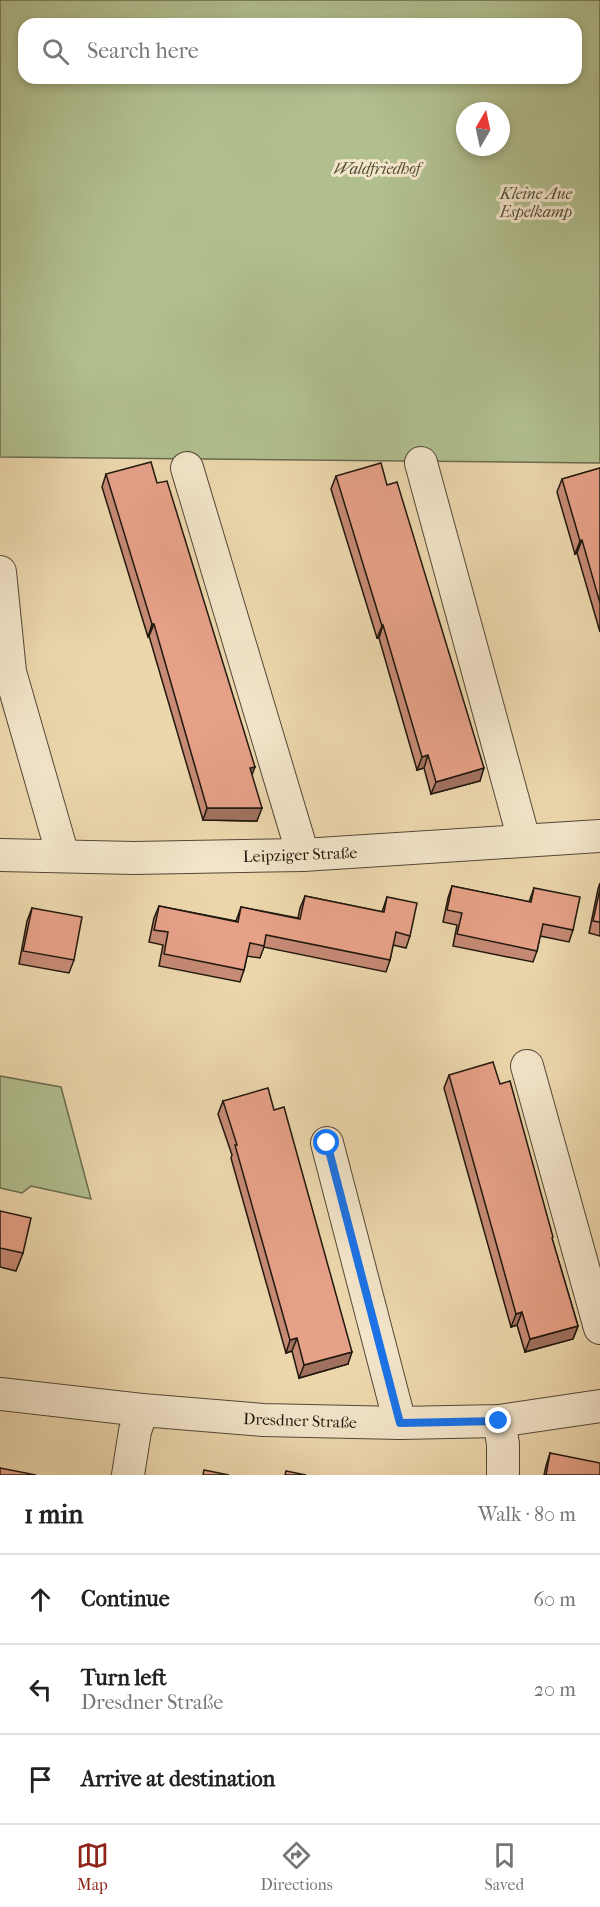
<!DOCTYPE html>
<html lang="en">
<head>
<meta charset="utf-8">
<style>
	body { margin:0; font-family:"IM FELL French Canon",serif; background:#f6f6f6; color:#222 }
	.compass { position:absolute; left:456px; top:102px; width:54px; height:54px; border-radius:50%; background:#fff; box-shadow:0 3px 9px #0003; rotate:9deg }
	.stop { position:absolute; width:18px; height:18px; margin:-14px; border:4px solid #1a73e8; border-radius:50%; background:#fff }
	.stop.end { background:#1a73e8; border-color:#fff; box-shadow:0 2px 6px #0008 }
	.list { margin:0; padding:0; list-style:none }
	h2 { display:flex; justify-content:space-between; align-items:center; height:78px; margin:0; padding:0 24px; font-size:26px }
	h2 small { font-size:20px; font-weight:400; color:#767676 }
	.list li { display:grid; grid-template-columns:39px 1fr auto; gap:18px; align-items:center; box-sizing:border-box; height:90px; padding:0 24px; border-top:2px solid #e0e0e0 }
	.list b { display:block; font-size:22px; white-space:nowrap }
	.list p { margin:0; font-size:20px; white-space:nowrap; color:#767676 }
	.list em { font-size:20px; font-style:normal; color:#767676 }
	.icon { flex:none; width:33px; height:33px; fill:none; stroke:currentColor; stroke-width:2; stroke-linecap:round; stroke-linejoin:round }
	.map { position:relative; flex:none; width:600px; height:1475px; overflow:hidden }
	.search { position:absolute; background:#fff; box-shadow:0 3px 9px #0003; left:18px; right:18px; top:18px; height:66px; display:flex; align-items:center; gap:15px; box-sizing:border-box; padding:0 21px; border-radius:18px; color:#767676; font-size:22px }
	.sheet { height:348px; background:#fff }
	nav { display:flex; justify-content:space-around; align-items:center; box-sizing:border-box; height:84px; border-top:2px solid #e0e0e0; background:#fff; font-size:16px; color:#767676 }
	nav a { display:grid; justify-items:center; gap:3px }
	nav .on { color:#8f2418 }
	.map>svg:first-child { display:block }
	.green { fill:#b1bf8f; stroke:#696c4e; stroke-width:1.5; fill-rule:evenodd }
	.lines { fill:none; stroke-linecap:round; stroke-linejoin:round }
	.minor-casing { stroke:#544836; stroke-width:34 }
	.minor { stroke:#f3e5ca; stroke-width:32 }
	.wall { fill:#c68a75; stroke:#21180e; stroke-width:1.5 }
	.shaded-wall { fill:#a1715f; stroke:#21180e; stroke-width:1.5 }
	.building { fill:#e6a188; stroke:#21180e; stroke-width:1.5 }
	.route { stroke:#1a73e8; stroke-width:8 }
	.labels { text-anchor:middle; stroke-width:6; stroke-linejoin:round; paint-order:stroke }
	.park-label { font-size:16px; font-style:italic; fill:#4c4a35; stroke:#f3e5ca }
	.street-label { font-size:16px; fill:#21180e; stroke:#f3e5ca }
</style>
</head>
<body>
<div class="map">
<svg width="600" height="1475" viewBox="0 0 600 1475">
	<rect width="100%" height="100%" fill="#ecd7ad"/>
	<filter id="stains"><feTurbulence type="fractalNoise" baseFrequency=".00333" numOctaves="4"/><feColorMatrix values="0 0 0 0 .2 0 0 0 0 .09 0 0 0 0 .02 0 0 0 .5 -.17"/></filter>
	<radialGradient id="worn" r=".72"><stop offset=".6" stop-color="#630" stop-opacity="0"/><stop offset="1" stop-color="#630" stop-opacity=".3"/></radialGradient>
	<g class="green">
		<path d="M0 0H600V463L0 457ZM24 24H576V78H24ZM465 111H501V147H465Z"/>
		<polygon points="0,1076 61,1087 91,1199 31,1186 22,1193 0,1188"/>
	</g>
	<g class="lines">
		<defs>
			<g id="minor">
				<polyline points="421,463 524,840"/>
				<polyline points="187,468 303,855"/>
				<polyline points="0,572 10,672 63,856"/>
				<polyline points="0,855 134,858 303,855 600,836"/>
				<polyline points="527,1066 600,1328"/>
				<polyline points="327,1143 400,1423"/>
				<polyline points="0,1394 142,1410 263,1420 400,1423 499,1421 600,1406"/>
				<polyline points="499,1421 503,1444 503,1475"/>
				<polyline points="128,1475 135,1431 142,1410"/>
			</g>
		</defs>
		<use href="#minor" class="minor-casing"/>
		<use href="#minor" class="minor"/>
	</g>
	<g class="wall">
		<polygon points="600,468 600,632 577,553 575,554 557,492 562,479"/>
		<polygon points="106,474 157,483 252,775 257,821 203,820 149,636 148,637 102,487"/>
		<polygon points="336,476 387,485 480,781 431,794 424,768 417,770 379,638 377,638 331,489"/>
		<polygon points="600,883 600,936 589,933 598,889"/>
		<polygon points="452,886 529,902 534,888 573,930 569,942 540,936 537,951 533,962 453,946 457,925 443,922 448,898"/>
		<polygon points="305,896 382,912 387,897 410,936 406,948 393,945 390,960 386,972 264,947 260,958 247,956 244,970 240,982 159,966 163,945 149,942 154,918 159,906 236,921 241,907 298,918 300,908"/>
		<polygon points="32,908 74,960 69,973 19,964 27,921"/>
		<polygon points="449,1075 500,1084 552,1239 578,1326 573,1339 525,1352 517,1325 511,1327 444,1088"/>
		<polygon points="223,1101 348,1364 299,1378 292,1351 286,1353 231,1158 232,1155 218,1114"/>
		<polygon points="0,1211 23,1253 16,1271 0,1267"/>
		<polygon points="550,1453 600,1475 544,1475 546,1466"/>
	</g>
	<g class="shaded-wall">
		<polygon points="582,540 577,553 575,554 580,541"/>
		<polygon points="152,624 154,624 149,636 148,637"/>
		<polygon points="383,625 379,638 377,638 382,626"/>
		<polygon points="428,755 424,768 417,770 422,757"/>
		<polygon points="255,767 250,780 250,768"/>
		<polygon points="484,768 480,781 431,794 436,782"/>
		<polygon points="207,808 262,808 257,821 203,820"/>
		<polygon points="522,1312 517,1325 511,1327 516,1314"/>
		<polygon points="578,1326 573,1339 525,1352 530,1339"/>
		<polygon points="297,1338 292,1351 286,1353 290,1340"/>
		<polygon points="352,1352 348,1364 299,1378 304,1365"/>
	</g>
	<g class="building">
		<polygon points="151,462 157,483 167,481 255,767 250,768 262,808 207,808 154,624 152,624 106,474"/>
		<polygon points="381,463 387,485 397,482 484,768 436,782 428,755 422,757 383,625 382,626 336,476"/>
		<polygon points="600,468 600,603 582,540 580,541 562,479"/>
		<polygon points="452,886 531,902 534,888 580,897 573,930 543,924 537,951 457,934 462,913 447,910"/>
		<polygon points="600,889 600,922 593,921"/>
		<polygon points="305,896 384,912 387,897 417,903 410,936 396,932 390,960 266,935 264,946 250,943 244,970 164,954 168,932 154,930 159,906 238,922 241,907 300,919"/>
		<polygon points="32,908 82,917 74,960 23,951"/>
		<polygon points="493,1062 500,1084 510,1081 553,1237 552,1238 578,1326 530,1339 522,1312 516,1314 449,1075"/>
		<polygon points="268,1088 274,1110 284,1107 352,1352 304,1365 297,1338 290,1340 235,1145 237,1145 223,1101"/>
		<polygon points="0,1211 31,1218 23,1253 0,1248"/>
		<polygon points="550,1453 600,1463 600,1475 546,1475"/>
		<polygon points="0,1468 36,1475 0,1475"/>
		<polygon points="204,1470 229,1475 203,1475"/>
		<polygon points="286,1471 306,1475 285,1475"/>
	</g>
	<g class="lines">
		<polyline class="route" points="327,1143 400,1423 499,1421"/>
	</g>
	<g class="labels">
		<g class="park-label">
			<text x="377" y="174">Waldfriedhof</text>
			<text x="536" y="199">Kleine Aue<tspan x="536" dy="18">Espelkamp</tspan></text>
		</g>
		<g class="street-label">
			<text transform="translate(300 854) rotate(-2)" y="6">Leipziger Straße</text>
			<text transform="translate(300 1420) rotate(2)" y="6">Dresdner Straße</text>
		</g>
	</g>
	<rect width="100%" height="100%" filter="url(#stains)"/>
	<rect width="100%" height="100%" fill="url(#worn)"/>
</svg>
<svg class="compass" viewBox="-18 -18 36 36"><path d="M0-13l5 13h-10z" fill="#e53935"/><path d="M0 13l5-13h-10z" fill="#767676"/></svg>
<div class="stop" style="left:327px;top:1143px"></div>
<div class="stop end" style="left:499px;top:1421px"></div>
<div class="search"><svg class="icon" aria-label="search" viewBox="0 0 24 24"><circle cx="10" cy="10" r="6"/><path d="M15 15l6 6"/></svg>Search here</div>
</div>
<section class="sheet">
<h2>1 min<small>Walk · 80 m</small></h2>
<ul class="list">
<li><svg class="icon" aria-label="ahead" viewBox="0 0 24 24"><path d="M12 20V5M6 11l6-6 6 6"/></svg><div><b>Continue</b></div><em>60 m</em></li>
<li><svg class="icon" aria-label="left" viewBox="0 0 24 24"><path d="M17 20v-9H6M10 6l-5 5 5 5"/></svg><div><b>Turn left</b><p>Dresdner Straße</p></div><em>20 m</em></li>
<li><svg class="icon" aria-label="arrive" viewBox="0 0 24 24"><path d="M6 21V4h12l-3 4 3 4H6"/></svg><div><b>Arrive at destination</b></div></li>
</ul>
</section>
<nav>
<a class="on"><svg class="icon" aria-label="map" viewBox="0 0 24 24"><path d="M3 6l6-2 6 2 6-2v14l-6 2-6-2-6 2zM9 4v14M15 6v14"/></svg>Map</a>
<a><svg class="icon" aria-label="directions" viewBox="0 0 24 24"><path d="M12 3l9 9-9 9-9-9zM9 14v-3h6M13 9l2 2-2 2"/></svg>Directions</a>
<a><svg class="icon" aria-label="saved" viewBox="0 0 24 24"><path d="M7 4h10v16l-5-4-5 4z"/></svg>Saved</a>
</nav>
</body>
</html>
